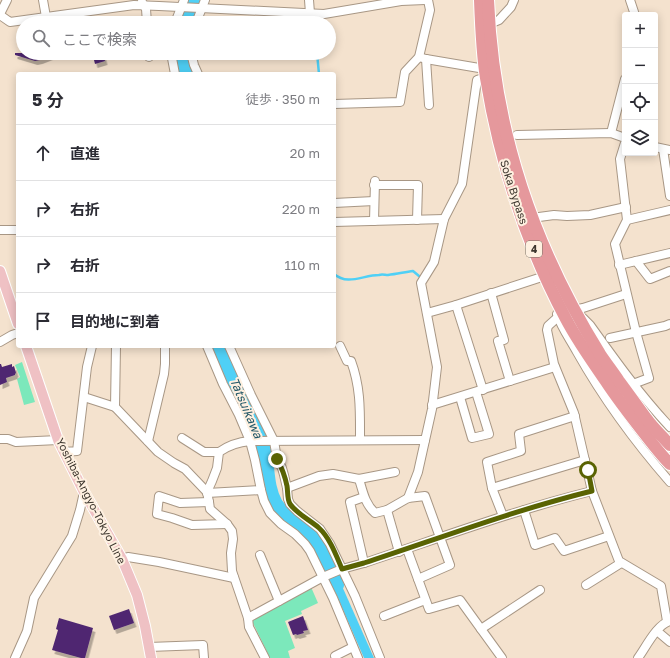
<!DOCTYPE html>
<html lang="ja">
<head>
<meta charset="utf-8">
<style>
	body { margin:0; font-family:"Golos Text","Noto Sans JP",sans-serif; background:#f2f2f3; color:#2b2b33 }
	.controls { position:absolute; right:12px; top:12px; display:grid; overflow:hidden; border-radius:4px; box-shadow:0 2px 10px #0003 }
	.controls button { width:36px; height:36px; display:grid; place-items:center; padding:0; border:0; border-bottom:1px solid #e1e1e2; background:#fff; color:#2b2b33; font:20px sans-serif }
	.stop { position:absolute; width:12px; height:12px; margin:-9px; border:3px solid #596303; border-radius:50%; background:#fff }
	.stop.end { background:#596303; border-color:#fff; box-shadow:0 1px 4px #0008 }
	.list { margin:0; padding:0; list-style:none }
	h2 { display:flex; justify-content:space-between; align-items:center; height:52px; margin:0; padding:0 16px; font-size:17px }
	h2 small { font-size:13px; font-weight:400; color:#7c7c81 }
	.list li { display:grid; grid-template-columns:26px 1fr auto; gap:12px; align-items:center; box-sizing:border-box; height:56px; padding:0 16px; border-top:1px solid #e1e1e2 }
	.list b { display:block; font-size:15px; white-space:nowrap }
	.list em { font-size:13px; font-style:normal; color:#7c7c81 }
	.icon { flex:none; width:22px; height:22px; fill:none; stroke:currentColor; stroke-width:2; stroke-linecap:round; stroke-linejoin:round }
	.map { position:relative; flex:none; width:670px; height:658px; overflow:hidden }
	.search { position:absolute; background:#fff; box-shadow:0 2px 10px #0003; left:16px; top:16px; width:320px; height:44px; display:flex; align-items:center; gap:10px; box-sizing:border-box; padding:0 14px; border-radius:22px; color:#7c7c81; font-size:15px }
	.panel { position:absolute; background:#fff; box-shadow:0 2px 10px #0003; left:16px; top:72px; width:320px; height:276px; border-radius:4px }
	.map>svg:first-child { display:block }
	.green { fill:#7ce8bb }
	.water { fill:#4fd0f6 }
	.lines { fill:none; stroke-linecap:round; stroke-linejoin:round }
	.stream { stroke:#4fd0f6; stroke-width:2.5 }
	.river { stroke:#4fd0f6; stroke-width:14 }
	.building { fill:#4f2871; filter:url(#shadow) }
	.minor-casing { stroke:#a89785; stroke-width:10 }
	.major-casing { stroke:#fff; stroke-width:12 }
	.highway-casing { stroke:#fff; stroke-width:14 }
	.minor { stroke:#fff; stroke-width:8 }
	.major { stroke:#efc1c4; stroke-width:10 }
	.highway { stroke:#e5989c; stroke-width:12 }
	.route { stroke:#596303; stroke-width:5 }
	.labels { text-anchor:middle; stroke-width:4; stroke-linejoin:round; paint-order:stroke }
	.shield { fill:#fef0e0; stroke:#776e63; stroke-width:1 }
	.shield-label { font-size:10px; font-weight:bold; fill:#3d362e }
	.street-label { font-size:11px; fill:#3d362e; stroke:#fef0e0 }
	.water-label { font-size:12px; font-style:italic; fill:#235868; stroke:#fef0e0 }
</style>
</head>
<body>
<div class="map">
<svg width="670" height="658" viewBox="0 0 670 658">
	<defs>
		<filter id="shadow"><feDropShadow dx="2.5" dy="4" stdDeviation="0" flood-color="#0004"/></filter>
	</defs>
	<rect width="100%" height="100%" fill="#f4e2ce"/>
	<g class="green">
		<polygon points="22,362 35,402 24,405 17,379 20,377 15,365"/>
		<polygon points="311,587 318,603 301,611 302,614 285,621 295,648 288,651 290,658 270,658 252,621"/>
	</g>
	<polygon class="water" points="334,568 374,658 364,658 326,571"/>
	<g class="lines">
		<g class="stream">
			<polyline points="314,23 314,18"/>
			<polyline points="317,53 319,74"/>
			<path d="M334 274C348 286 363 275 379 275 382 274 385 275 388 275 397 274 405 272 413 271L419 276"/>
		</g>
		<g class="river">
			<polyline points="186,23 194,0"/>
			<polyline points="181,53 182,62 187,74"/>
			<path d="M218 346 258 433C262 442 264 450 266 459 268 474 268 490 276 504 286 519 303 525 315 539 325 552 331 570 337 585"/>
		</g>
	</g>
	<g class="building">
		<polygon points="15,53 58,53 40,60 35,61 15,55"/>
		<polygon points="103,53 105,61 95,64 93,56"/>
		<polygon points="0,364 1,364 2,367 12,364 12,367 14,366 16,373 15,374 15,375 6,378 7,382 0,385"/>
		<polygon points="129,609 134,623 114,630 109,616"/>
		<polygon points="303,616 308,630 303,631 304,633 297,635 296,634 293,635 288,622"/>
		<polygon points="59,618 93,628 85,658 81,658 52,650 58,630 56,629"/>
	</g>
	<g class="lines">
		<defs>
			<g id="minor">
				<polyline points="43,0 46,17"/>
				<polyline points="309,0 310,13"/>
				<polyline points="630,0 635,15"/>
				<polyline points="142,2 146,9 147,23"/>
				<polyline points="0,14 7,0"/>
				<polyline points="0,15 10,22 134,5 159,6 324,14 401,1 425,0"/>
				<polyline points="175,23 184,0"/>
				<polyline points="196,23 205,0"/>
				<polyline points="489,24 499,20 511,7 514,0"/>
				<polyline points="149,53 149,57"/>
				<polyline points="171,53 175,74"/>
				<polyline points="191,53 194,65 198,74"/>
				<polyline points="419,57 426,59 485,69"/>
				<polyline points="426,59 429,105"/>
				<polyline points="334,104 400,102 405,72 419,57 430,10 428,0"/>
				<polyline points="611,133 625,79"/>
				<polyline points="517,135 611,133 625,138"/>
				<polyline points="625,143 620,159 627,220 615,244 636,332 649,378 633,384"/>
				<polyline points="655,147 670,150"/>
				<polyline points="663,149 670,196"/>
				<polyline points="374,185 418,185 417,220"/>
				<polyline points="334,203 374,201"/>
				<polyline points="539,217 554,215 567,216 590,215 626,207"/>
				<polyline points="627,220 670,210"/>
				<polyline points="374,221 375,181"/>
				<polyline points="334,222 444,219"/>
				<polyline points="0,230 18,230"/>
				<polyline points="636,261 650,279 670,271"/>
				<polyline points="619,265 670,253"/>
				<polyline points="491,293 504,340 498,341 510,381"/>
				<polyline points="456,305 483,390"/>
				<polyline points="574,310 583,308 626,294"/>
				<polyline points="427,313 456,305 545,276"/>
				<path d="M557 314C561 327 570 339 577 352 603 398 635 442 670 482"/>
				<polyline points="558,317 548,326 547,330 554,364 574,413 592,491 619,561 661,586 667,621"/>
				<path d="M583 318 590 325C615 360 640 395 670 427"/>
				<polyline points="610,338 665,326 670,324"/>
				<polyline points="0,342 12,335 18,333"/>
				<polyline points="116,346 115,407 158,452 174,463 185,469 207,492"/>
				<polyline points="207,346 223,384 239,415 250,441 255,460 261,490 264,501 270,513 281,524 295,534 305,544 310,551 333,598 358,658"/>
				<polyline points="229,346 251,395 274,441 277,459 282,468 284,475 287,488 288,499 290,504 297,511 320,529 330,544 355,596 380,658"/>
				<path d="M340 346 347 361H351C361 388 360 412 360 440"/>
				<polyline points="84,397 115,407"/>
				<polyline points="460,397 472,438 489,434 476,392"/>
				<polyline points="432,405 555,367"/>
				<polyline points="182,438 204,452 219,452"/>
				<polyline points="0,439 8,439 16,442 58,440"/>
				<polyline points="148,441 164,374 165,364 165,346"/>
				<polyline points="64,452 77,451 87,367 92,346"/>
				<path d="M359 479C363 492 365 504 375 513L387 510"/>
				<polyline points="287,488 319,476 333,474 359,479 395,472"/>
				<polyline points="492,488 585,460"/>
				<polyline points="207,493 261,490"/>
				<polyline points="364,497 350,502 364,563"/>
				<polyline points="408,498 418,472 432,409 437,367 421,283 434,262 444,219 462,184 477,80 486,77"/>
				<polyline points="209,502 180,503 159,496 157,514 172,518 192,525 227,524"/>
				<polyline points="524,510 535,545 555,538 564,551 609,536"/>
				<polyline points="503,516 492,488 487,462 521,451 519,434 575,416"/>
				<polyline points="407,549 429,609 460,600 502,658"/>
				<polyline points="399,552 387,510 408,498 425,496 450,565 418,579"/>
				<polyline points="260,555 279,601"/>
				<polyline points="122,559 128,557 159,562 234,578"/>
				<polyline points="586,585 621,563"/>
				<polyline points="384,616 425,600"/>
				<path d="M248 618 323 577 342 569 364 563C440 538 515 510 592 491"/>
				<polyline points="481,629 540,590"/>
				<polyline points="657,631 670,642"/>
				<polyline points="149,647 203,645 204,658"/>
				<polyline points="335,656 353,647"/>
				<polyline points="15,658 27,631 34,598 72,536 80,510 84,492"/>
				<path d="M265 658 249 627 248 618 232 571 231 553 233 539 232 531 227 524 210 509 209 502 207 492 212 481 217 468 219 452C229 445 238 442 250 441L425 440"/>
				<path d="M638 658C646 647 657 624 670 621"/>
			</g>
			<g id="major">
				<polyline points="0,271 18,324"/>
				<polyline points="26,346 58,440 84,492 122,559 137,595 145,626 151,658"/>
			</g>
			<g id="highway">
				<path d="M480 0C481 26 482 53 486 78 500 162 526 244 566 319 577 340 591 360 605 380 618 400 633 419 648 438 655 447 662 456 670 464"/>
				<path d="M488 0C493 127 533 246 600 354 606 363 613 372 619 381 628 393 637 406 646 418 653 428 662 436 670 445"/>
			</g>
		</defs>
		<use href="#minor" class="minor-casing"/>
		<use href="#major" class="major-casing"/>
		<use href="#highway" class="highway-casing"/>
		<use href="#minor" class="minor"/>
		<use href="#major" class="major"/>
		<use href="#highway" class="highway"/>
	</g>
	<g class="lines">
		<path class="route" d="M277 459C282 468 285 476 287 486 288 492 287 499 290 504 297 514 310 520 319 528 330 538 336 555 342 569L364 563C440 538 515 510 592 491L588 470"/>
	</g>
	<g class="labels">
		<rect class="shield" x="526" y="241" width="16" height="16" rx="3"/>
		<g class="shield-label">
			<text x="534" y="253">4</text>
		</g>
		<g class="street-label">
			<text transform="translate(514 192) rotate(72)" y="4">Soka Bypass</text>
			<text transform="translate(91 501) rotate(63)" y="4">Yoshiba-Angyo-Tokyo Line</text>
		</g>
		<g class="water-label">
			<text transform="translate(246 408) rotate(67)" y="4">Tatsuikawa</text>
		</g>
	</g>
</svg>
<div class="controls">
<button>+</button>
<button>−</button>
<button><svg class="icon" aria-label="locate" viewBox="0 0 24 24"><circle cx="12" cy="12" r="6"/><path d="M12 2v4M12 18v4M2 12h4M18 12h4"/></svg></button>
<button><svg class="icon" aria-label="layers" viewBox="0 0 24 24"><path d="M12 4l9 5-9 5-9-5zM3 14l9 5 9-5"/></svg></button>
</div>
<div class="stop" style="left:588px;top:470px"></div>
<div class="stop end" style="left:277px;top:459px"></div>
<div class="search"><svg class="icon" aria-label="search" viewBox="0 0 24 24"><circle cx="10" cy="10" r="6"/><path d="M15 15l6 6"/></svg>ここで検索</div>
<section class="panel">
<h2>5 分<small>徒歩 · 350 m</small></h2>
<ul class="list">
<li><svg class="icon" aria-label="ahead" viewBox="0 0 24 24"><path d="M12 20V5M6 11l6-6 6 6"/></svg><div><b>直進</b></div><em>20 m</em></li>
<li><svg class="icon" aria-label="right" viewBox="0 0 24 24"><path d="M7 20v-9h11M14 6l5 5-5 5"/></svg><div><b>右折</b></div><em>220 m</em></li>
<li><svg class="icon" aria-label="right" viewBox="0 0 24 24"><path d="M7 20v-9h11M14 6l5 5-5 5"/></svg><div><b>右折</b></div><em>110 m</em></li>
<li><svg class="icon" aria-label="arrive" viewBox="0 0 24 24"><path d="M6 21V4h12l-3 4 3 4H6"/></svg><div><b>目的地に到着</b></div></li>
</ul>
</section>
</div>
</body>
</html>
